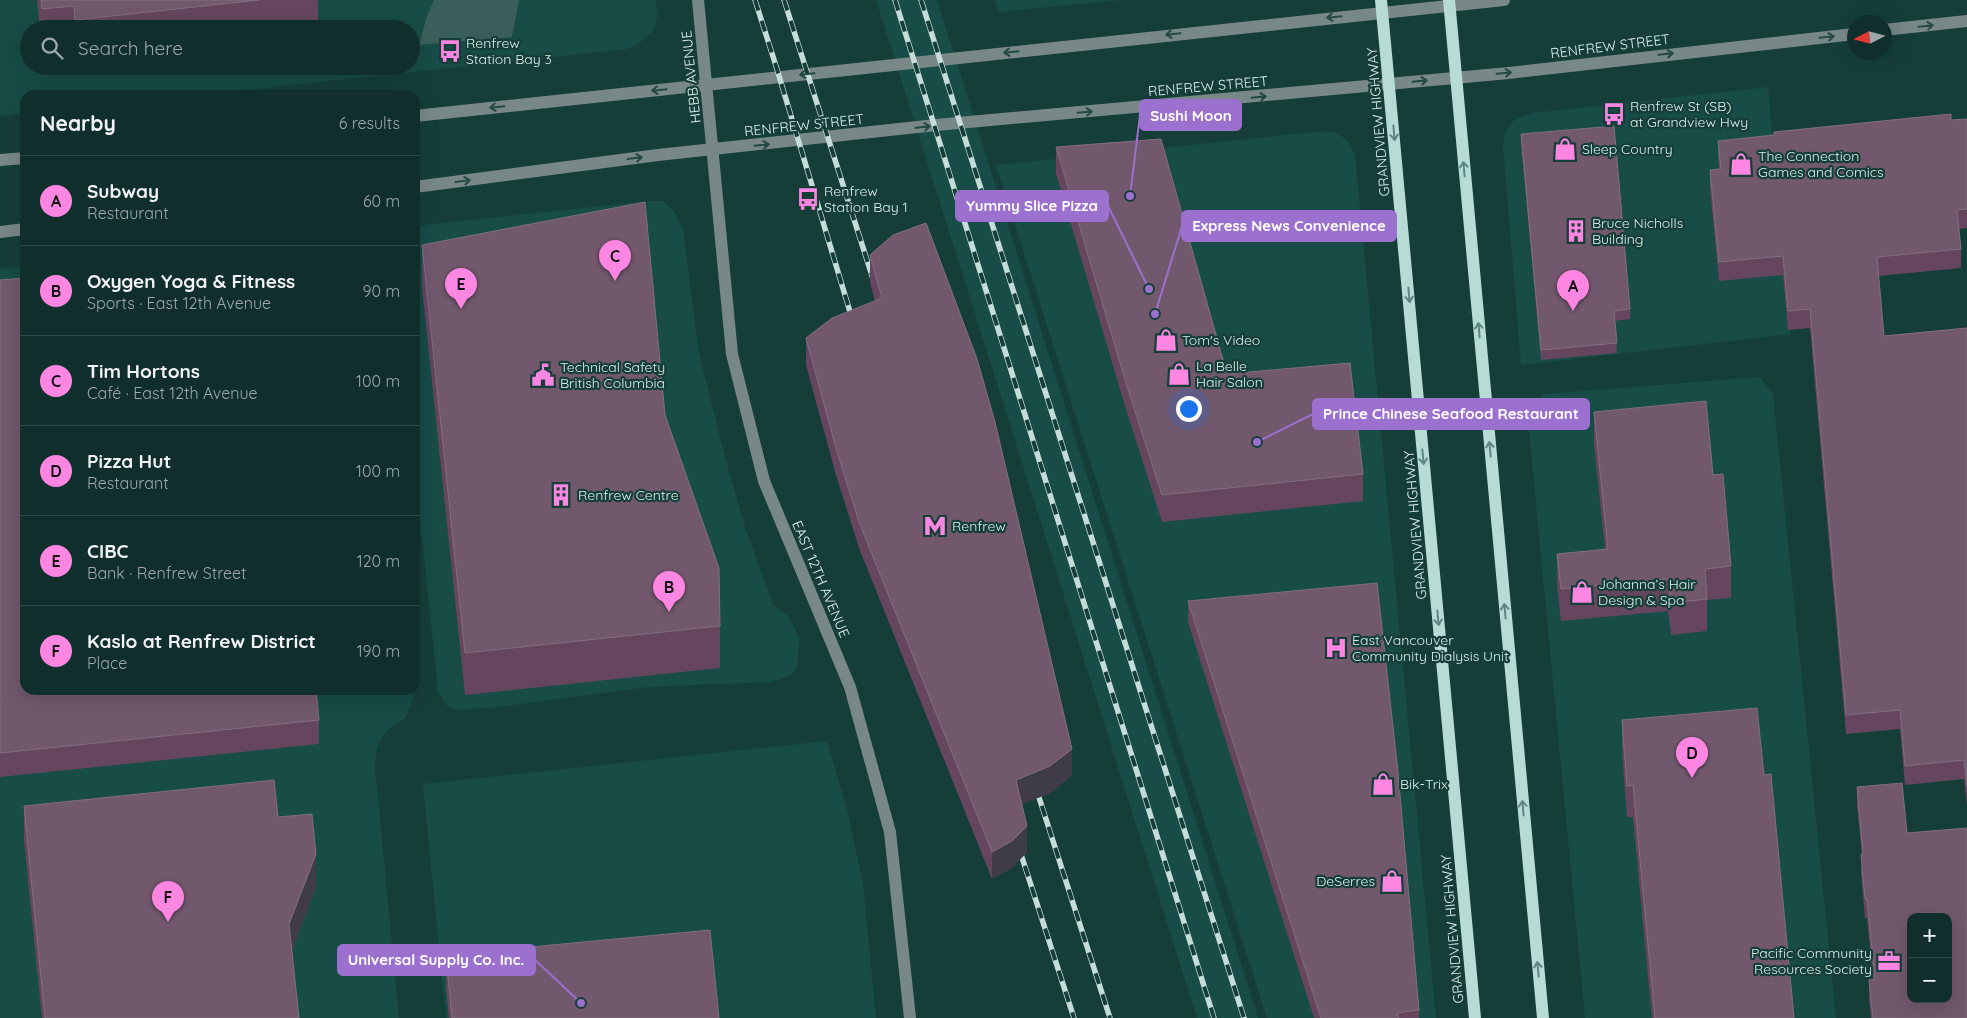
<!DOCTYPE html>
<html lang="en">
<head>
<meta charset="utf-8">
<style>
	body { margin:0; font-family:Quicksand,sans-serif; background:#193633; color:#f1f3f6 }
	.controls { position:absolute; right:15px; bottom:15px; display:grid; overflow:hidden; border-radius:10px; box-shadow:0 5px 20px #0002 }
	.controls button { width:45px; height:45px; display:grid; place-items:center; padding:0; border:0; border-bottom:1px solid #304a47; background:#102e2b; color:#f1f3f6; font:25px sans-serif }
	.compass { position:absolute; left:1847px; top:15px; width:45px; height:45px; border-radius:50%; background:#102e2b; box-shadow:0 5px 20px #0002; rotate:264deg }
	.you { position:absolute; left:1188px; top:408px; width:18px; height:18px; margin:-12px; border:4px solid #fff; border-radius:50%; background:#1a73e8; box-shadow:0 0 0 8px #1a73e833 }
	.badge { display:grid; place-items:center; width:32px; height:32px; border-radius:50%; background:#fd86e2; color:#111; font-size:16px; font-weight:700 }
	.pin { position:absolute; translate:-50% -41px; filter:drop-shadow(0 1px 2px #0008) }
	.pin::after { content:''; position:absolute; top:26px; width:18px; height:15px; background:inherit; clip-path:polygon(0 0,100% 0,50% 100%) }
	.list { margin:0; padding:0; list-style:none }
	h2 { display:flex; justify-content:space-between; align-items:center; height:65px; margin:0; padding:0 20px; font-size:21px }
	h2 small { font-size:16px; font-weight:400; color:#9ca8a9 }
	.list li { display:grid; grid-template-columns:32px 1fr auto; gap:15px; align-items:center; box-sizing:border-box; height:90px; padding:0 20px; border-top:1px solid #304a47 }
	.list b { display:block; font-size:19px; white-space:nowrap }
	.list p { margin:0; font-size:16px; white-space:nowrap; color:#9ca8a9 }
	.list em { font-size:16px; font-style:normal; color:#9ca8a9 }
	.icon { flex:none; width:28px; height:28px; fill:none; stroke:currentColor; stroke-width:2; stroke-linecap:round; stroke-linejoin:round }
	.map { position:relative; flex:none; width:1967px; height:1018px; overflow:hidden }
	.search { position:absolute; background:#102e2b; box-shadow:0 5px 20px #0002; left:20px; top:20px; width:400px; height:55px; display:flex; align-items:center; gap:12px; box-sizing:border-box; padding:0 18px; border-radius:28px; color:#9ca8a9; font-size:19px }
	.panel { position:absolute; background:#102e2b; box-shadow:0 5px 20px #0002; left:20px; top:90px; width:400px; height:605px; border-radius:15px }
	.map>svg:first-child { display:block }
	.built { fill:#174c47; fill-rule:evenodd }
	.green { fill:#3a5f5a }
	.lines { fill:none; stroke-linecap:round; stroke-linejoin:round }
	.minor { stroke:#778886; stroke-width:12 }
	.major { stroke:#b7dbd5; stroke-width:12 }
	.rail-casing { stroke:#c5dcd9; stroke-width:5.5 }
	.rail { stroke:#163e39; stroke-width:4; stroke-dasharray:11; stroke-linecap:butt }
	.wall { fill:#65465e }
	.shaded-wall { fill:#403b49 }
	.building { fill:#71586d; stroke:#826f81; fill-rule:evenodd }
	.oneway { stroke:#254945 }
	.oneway2 { stroke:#5e857f }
	.labels { text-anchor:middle; stroke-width:4.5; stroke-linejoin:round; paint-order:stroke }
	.poi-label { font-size:14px; fill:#d9eeeb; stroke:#163e39; text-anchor:start }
	.street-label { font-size:14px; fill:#d9eeeb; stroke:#163e39 }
	.leader { fill:none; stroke:#9c70ce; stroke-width:2 }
	.callout-dot { fill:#9c70ce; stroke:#163e39; stroke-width:2 }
	.callout { fill:#9c70ce; stroke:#9c70ce; stroke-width:2 }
	.callout-label { font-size:15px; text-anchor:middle; font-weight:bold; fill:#fff }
</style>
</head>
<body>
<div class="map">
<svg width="1967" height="1018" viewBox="0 0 1967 1018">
	<rect width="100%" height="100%" fill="#163e39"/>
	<g class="built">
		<path d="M0 0H655L658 15 653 31 637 45 627 49 198 95H25V113L0 116ZM29 29H411V66H29Z"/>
		<polygon points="876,0 937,0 1258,1018 1197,1018"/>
		<polygon points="994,0 1122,0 998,12"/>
		<polygon points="1768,87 1790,334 1521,365 1503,146 1506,131 1514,120 1533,113"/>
		<polygon points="1324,131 1337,133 1348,141 1355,155 1436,1018 1267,1018 996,165"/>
		<polygon points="648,201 663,201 674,211 683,229 699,354 725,457 745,527 773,605 788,615 800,639 797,667 791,676 770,682 648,687 498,707 459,710 446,705 438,691 415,471 415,226"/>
		<polygon points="25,266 25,690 414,690 413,699 406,717 386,731 377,747 375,767 399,1018 0,1018 0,269"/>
		<polygon points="1760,377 1773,394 1836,1018 1585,1018 1527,410 1544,394"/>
		<polygon points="827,741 847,809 863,883 876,1018 446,1018 423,784"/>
	</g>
	<polygon class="green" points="434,0 519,0 512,37 419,45 427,16"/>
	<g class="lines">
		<g class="minor">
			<polyline points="698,0 732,354 764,481 850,687 890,832 910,1018"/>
			<polyline points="1884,30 1967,21"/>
			<polyline points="415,116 1504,0"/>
			<polyline points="0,160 25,158"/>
			<polyline points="415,187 658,155 936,125 1509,73 1854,34"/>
			<polyline points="0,232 25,229"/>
		</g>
		<g class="major">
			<polyline points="1381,0 1475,1018"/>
			<polyline points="1449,0 1543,1018"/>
		</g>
		<defs>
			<g id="rail">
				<polyline points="755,0 776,66 854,325"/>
				<polyline points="784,0 874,282"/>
				<polyline points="895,0 1214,1018"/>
				<polyline points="921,0 1244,1018"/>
				<polyline points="1035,785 1110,1018"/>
				<polyline points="1018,845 1074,1018"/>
			</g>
		</defs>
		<use href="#rail" class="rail-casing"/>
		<use href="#rail" class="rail"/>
	</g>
	<g class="wall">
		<polygon points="37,0 318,0 318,24 314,24 314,29 40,29"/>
		<polygon points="1967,119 1967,228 1959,229 1961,249 1961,268 1878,276 1884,336 1967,328 1967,805 1964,779 1905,785 1900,729 1846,734 1810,328 1788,330 1783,275 1719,281 1710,189 1710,170 1719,170 1718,160 1718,141"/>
		<polygon points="1521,134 1630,309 1630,319 1615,321 1617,353 1541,360 1521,144"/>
		<polygon points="1056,147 1227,374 1363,474 1363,501 1162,522 1126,409 1056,174"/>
		<polygon points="422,245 665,415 720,626 720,668 465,695 422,287"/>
		<polygon points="870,255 1072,775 1050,793 1022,804 1027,852 1012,868 992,879 859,548 836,475 806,365 806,338 875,301 870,282"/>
		<polygon points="0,280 319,720 319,744 0,777"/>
		<polygon points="1594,412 1713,475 1731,566 1731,598 1707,600 1707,631 1671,635 1668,611 1561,621 1557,586 1557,554 1605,549 1594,444"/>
		<polygon points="1188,601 1419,1010 1419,1018 1314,1018 1188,622"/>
		<polygon points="1622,720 1764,775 1794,1018 1652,1018 1633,817 1627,817 1622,751"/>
		<polygon points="1857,787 1907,833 1967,1018 1871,1018 1869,999 1869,980 1873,980 1867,918 1865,918 1861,873 1862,854 1857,806"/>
		<polygon points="24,806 278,817 316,887 292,950 299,1018 42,1018 24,840"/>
		<polygon points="446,955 719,1018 449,1018 446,988"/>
	</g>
	<g class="shaded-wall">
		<polygon points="1072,749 1072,775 1050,793 1016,807 1016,780"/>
		<polygon points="1027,826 1027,852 1012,868 992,879 992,852"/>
		<polygon points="316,854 316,887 289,957 289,924"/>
	</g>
	<g class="building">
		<polygon points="41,0 259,0 75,20 74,6 42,9"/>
		<polygon points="1951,114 1951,120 1967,119 1967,209 1957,210 1961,249 1877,257 1884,336 1967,328 1967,787 1964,760 1905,766 1900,710 1846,715 1810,309 1788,311 1783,256 1719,262 1710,170 1721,169 1718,141 1774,135 1774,132"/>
		<polygon points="1614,126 1630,309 1614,311 1617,343 1541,350 1521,134"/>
		<polygon points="1161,139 1227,374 1350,363 1363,474 1162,495 1126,383 1056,147"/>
		<polygon points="645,202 665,415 719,568 720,626 465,653 422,245"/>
		<polygon points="926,223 977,359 995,422 1072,749 1050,766 1016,780 1027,826 1012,841 992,852 859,522 836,448 806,338 832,318 882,298 870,255 893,235"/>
		<polygon points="25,278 25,690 316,690 319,720 0,753 0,280"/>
		<polygon points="1706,401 1713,475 1723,474 1731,566 1705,569 1707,599 1671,603 1668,579 1561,589 1557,554 1608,549 1594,412"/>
		<polygon points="1377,583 1398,772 1419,1010 1397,1013 1399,1018 1321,1018 1188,601"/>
		<polygon points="1757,708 1764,775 1771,774 1794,1018 1655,1018 1633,785 1627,786 1622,720"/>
		<polygon points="274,780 278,817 312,814 316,854 289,924 299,1018 45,1018 24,806"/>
		<path d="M1902 783 1907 833 1967 828V1018H1873L1869 980 1875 979 1867 899H1865L1861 854H1863L1857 787ZM1911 917H1948V999H1911Z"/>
		<polygon points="710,930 719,1018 452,1018 446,955"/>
	</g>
	<defs><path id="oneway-shaft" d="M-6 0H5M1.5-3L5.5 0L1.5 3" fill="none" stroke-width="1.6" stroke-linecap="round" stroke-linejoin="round" transform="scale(1.25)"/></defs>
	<g class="oneway">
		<use href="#oneway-shaft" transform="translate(1334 17) rotate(174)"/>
		<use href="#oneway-shaft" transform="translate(1926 26) rotate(-6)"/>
		<use href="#oneway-shaft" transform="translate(1173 34) rotate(174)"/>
		<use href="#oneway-shaft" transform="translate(1827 37) rotate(-6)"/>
		<use href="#oneway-shaft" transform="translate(1011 52) rotate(174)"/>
		<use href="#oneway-shaft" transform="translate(1666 54) rotate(-6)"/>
		<use href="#oneway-shaft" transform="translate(1504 73) rotate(-5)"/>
		<use href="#oneway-shaft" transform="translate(807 74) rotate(174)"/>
		<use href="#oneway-shaft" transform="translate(1420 81) rotate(-6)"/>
		<use href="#oneway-shaft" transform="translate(659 90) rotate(174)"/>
		<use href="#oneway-shaft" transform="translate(1259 97) rotate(-6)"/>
		<use href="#oneway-shaft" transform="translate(497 107) rotate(174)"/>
		<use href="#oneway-shaft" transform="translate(1085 112) rotate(-5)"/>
		<use href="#oneway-shaft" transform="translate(923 127) rotate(-6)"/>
		<use href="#oneway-shaft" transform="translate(762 145) rotate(-6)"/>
		<use href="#oneway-shaft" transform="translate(635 158) rotate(-7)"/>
		<use href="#oneway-shaft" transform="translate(463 181) rotate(-8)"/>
	</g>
	<g class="oneway2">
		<use href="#oneway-shaft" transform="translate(1394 133) rotate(85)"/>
		<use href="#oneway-shaft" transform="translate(1464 169) rotate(-95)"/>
		<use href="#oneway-shaft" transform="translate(1409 295) rotate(85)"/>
		<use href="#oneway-shaft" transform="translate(1479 330) rotate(-95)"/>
		<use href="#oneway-shaft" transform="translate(1490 449) rotate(-95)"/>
		<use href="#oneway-shaft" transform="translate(1423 457) rotate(85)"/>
		<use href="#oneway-shaft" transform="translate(1505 611) rotate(-95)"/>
		<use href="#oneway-shaft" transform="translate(1438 618) rotate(85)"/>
		<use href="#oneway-shaft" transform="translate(1523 808) rotate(-95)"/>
		<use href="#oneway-shaft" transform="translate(1538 969) rotate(-95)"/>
	</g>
	<defs>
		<symbol id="bus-bare" viewBox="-9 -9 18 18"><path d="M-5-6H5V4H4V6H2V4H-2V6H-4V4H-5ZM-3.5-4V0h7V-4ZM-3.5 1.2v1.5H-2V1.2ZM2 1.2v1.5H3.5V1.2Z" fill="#fd86e2" stroke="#163e39" stroke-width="2.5" paint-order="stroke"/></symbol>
		<symbol id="shop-bare" viewBox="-9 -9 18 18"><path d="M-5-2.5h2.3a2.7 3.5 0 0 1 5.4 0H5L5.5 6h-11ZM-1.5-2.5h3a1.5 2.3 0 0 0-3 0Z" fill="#fd86e2" stroke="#163e39" stroke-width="2.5" paint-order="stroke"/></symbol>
		<symbol id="building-bare" viewBox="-9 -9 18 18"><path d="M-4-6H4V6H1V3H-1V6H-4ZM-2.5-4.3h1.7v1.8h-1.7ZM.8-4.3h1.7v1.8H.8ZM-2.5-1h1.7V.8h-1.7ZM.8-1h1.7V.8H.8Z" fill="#fd86e2" stroke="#163e39" stroke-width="2.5" paint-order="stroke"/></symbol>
		<symbol id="civic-bare" viewBox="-9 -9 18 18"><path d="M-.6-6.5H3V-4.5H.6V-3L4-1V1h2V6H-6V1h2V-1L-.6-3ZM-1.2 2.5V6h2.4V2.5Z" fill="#fd86e2" stroke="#163e39" stroke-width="2.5" paint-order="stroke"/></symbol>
		<symbol id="metro-bare" viewBox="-9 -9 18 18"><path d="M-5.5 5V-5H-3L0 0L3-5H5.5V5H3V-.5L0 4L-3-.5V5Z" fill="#fd86e2" stroke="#163e39" stroke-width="2.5" paint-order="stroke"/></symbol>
		<symbol id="hospital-bare" viewBox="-9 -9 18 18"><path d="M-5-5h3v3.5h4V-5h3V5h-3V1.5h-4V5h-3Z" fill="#fd86e2" stroke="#163e39" stroke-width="2.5" paint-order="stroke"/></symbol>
		<symbol id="office-bare" viewBox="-9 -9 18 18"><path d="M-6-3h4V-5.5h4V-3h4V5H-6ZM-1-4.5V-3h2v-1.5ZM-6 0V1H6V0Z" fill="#fd86e2" stroke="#163e39" stroke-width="2.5" paint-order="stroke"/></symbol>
	</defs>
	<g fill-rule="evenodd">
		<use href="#bus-bare" x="434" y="35" width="32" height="32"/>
		<use href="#bus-bare" x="1598" y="98" width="32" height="32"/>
		<use href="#shop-bare" x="1549" y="133" width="32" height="32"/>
		<use href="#shop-bare" x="1725" y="148" width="32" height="32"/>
		<use href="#bus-bare" x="792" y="183" width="32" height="32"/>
		<use href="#building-bare" x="1560" y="215" width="32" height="32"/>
		<use href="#shop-bare" x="1150" y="324" width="32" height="32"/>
		<use href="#shop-bare" x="1163" y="358" width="32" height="32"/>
		<use href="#civic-bare" x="527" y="359" width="32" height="32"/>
		<use href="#building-bare" x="545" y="479" width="32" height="32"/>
		<use href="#metro-bare" x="919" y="510" width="32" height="32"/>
		<use href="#shop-bare" x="1566" y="576" width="32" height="32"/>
		<use href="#hospital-bare" x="1320" y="632" width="32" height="32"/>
		<use href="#shop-bare" x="1367" y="768" width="32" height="32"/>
		<use href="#shop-bare" x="1376" y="865" width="32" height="32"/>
		<use href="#office-bare" x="1873" y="945" width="32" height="32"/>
	</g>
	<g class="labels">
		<g class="poi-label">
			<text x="466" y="48">Renfrew<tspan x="466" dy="16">Station Bay 3</tspan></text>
			<text x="1630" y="111">Renfrew St (SB)<tspan x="1630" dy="16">at Grandview Hwy</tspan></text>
			<text x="1582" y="154">Sleep Country</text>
			<text x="1758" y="161">The Connection<tspan x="1758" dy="16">Games and Comics</tspan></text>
			<text x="824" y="196">Renfrew<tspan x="824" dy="16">Station Bay 1</tspan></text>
			<text x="1592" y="228">Bruce Nicholls<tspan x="1592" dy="16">Building</tspan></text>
			<text x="1182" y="345">Tom's Video</text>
			<text x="1196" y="371">La Belle<tspan x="1196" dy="16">Hair Salon</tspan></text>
			<text x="560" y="372">Technical Safety<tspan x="560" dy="16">British Columbia</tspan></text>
			<text x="578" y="500">Renfrew Centre</text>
			<text x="952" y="531">Renfrew</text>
			<text x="1598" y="589">Johanna’s Hair<tspan x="1598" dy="16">Design &amp; Spa</tspan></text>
			<text x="1352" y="645">East Vancouver<tspan x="1352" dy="16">Community Dialysis Unit</tspan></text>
			<text x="1400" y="789">Bik-Trix</text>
			<text x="1375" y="886" text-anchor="end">DeSerres</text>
			<text x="1872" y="958" text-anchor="end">Pacific Community<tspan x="1872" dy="16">Resources Society</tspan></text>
		</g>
		<g class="street-label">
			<text transform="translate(1610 46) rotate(-7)" y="5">RENFREW STREET</text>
			<text transform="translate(691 77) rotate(-96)" y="5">HEBB AVENUE</text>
			<text transform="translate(1208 86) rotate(-5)" y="5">RENFREW STREET</text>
			<text transform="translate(1378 122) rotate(-95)" y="5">GRANDVIEW HIGHWAY</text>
			<text transform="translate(804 125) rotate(-6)" y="5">RENFREW STREET</text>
			<text transform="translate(1415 525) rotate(-95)" y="5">GRANDVIEW HIGHWAY</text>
			<text transform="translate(821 579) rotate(67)" y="5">EAST 12TH AVENUE</text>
			<text transform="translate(1452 929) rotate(-95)" y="5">GRANDVIEW HIGHWAY</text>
		</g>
	</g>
	<path class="leader" d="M1130 196L1140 115M1149 289L1108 206M1155 314L1182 226M1257 442L1313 414M581 1003L535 960"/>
	<g class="callout-dot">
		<circle cx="1130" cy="196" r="5"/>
		<circle cx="1149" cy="289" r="5"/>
		<circle cx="1155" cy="314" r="5"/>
		<circle cx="1257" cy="442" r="5"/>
		<circle cx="581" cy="1003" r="5"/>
	</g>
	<g class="callout">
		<rect x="1140" y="100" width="101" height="30" rx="5"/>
		<rect x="956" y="191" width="152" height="30" rx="5"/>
		<rect x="1182" y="211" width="214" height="30" rx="5"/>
		<rect x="1313" y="399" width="276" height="30" rx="5"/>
		<rect x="338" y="945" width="197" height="30" rx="5"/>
	</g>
	<g class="callout-label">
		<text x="1191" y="121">Sushi Moon</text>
		<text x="1032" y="211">Yummy Slice Pizza</text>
		<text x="1289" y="231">Express News Convenience</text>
		<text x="1451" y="419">Prince Chinese Seafood Restaurant</text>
		<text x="436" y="965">Universal Supply Co. Inc.</text>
	</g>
</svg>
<div class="controls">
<button>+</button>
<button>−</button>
</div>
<svg class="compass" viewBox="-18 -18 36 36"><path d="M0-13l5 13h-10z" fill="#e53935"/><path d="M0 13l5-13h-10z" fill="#9ca8a9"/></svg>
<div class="you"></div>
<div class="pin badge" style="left:1573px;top:311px">A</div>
<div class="pin badge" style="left:669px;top:612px">B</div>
<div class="pin badge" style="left:615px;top:281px">C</div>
<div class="pin badge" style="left:1692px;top:778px">D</div>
<div class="pin badge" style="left:461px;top:309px">E</div>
<div class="pin badge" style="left:168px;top:922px">F</div>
<div class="search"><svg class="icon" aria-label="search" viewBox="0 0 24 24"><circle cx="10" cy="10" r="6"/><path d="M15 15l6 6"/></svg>Search here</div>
<section class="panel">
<h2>Nearby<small>6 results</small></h2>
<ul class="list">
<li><span class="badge">A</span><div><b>Subway</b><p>Restaurant</p></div><em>60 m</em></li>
<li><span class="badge">B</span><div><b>Oxygen Yoga &amp; Fitness</b><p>Sports · East 12th Avenue</p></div><em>90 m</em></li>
<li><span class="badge">C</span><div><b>Tim Hortons</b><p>Café · East 12th Avenue</p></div><em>100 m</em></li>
<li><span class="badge">D</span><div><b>Pizza Hut</b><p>Restaurant</p></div><em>100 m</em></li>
<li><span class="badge">E</span><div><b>CIBC</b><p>Bank · Renfrew Street</p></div><em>120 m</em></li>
<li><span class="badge">F</span><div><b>Kaslo at Renfrew District</b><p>Place</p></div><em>190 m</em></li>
</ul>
</section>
</div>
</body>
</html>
